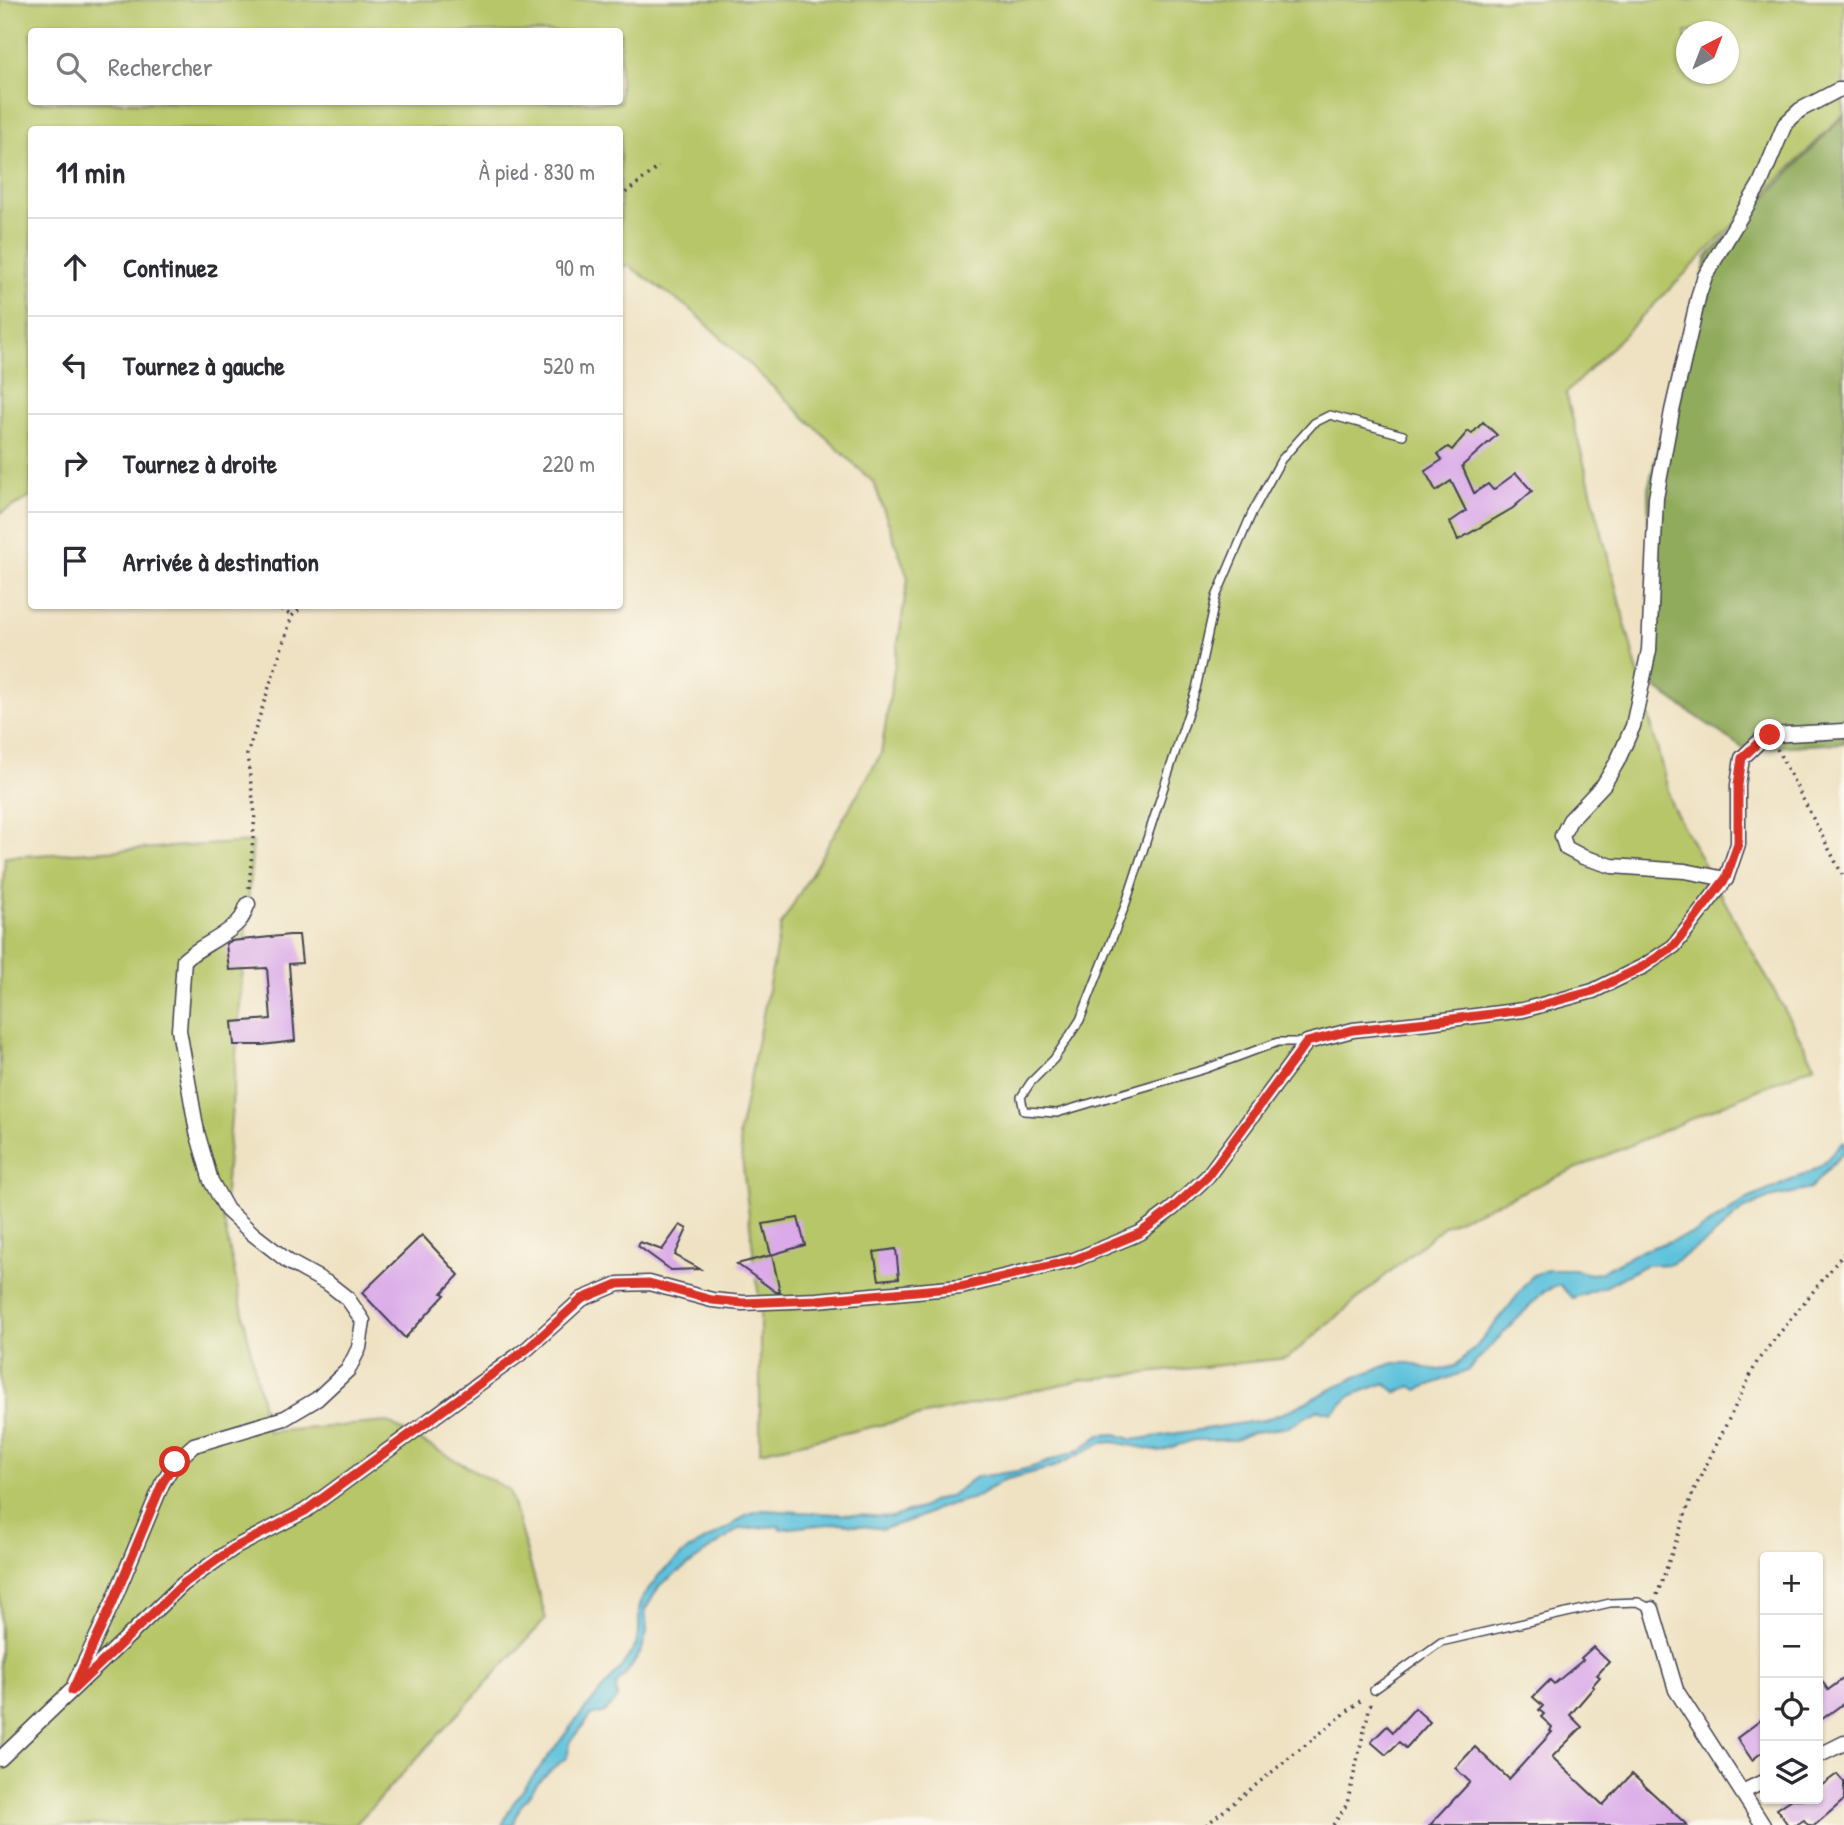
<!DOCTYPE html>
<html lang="fr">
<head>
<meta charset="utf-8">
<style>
	body { margin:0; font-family:"Patrick Hand",sans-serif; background:#f7f7f7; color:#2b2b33 }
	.controls { position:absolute; right:21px; bottom:21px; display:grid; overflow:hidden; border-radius:7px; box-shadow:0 2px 5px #0004 }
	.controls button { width:63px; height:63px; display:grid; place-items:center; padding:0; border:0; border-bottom:2px solid #e1e1e2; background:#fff; color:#2b2b33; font:35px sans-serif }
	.compass { position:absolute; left:1676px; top:21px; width:63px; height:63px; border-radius:50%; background:#fff; box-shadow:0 2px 5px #0004; rotate:42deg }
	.stop { position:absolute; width:21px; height:21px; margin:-16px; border:5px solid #d93025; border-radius:50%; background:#fff }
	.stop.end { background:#d93025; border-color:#fff; box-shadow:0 2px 7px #0008 }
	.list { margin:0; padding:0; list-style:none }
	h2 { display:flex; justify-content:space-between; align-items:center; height:91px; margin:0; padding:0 28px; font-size:30px }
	h2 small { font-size:23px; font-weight:400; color:#7c7c81 }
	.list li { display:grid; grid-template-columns:46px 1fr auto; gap:21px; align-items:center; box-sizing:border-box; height:98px; padding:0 28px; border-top:2px solid #e1e1e2 }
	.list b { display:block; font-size:26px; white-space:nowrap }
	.list em { font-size:23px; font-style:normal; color:#7c7c81 }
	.icon { flex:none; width:38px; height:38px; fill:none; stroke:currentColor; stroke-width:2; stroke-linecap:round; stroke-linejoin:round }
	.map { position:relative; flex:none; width:1844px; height:1825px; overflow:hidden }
	.search { position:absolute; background:#fff; box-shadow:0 2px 5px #0004; left:28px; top:28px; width:595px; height:77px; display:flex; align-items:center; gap:18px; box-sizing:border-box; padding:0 24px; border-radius:7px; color:#7c7c81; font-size:26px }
	.panel { position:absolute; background:#fff; box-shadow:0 2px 5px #0004; left:28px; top:126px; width:595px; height:483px; border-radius:7px }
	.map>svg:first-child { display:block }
	.green { fill:#b7c669; stroke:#6c7452; stroke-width:2; fill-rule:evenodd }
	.forest { fill:#91ab5d; stroke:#5a664c; stroke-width:2 }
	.water { fill:#5ec2dc; stroke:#40728c; stroke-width:2 }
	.building { fill:#daaae9 }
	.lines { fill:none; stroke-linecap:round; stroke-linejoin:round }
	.service-casing { stroke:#413f4f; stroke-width:10 }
	.minor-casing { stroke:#413f4f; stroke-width:17 }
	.path { stroke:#413f4f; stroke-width:3.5; stroke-dasharray:2 5; stroke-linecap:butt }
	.service { stroke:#fff; stroke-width:7 }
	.minor { stroke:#fff; stroke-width:14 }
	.route { stroke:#d93025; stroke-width:9 }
</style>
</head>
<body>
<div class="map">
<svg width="1844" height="1825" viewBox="0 0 1844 1825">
	<rect width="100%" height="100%" fill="#fbf7ec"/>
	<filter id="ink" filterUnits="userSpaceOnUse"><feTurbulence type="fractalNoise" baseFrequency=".0143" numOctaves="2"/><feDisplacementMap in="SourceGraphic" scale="14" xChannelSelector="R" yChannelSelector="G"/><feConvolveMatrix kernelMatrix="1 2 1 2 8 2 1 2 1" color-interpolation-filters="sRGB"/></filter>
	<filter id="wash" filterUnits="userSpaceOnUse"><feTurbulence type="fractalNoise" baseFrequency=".00686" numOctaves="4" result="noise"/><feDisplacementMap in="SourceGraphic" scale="28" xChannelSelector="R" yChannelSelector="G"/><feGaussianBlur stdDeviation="1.57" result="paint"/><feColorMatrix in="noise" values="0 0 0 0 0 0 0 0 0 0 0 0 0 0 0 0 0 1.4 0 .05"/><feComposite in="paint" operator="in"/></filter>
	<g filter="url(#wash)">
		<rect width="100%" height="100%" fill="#efe2c3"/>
		<g class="green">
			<path d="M0 0H1844V114L1566 393 1672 806 1815 1065 1444 1226 1288 1358 1081 1380 760 1452V1308L739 1133 781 925 881 754 908 578 874 483 694 312 629 266H620V130H32L31 497 0 513ZM32 32H620V102H32ZM1686 32H1728V74H1686Z"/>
			<polygon points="253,842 223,1218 268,1432 387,1422 509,1490 546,1619 355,1825 0,1825 0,925 5,857"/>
		</g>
		<polygon class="forest" points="1844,116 1844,743 1744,749 1652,686 1648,488 1707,257"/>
		<polygon class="water" points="1842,1142 1844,1142 1844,1151 1810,1189 1769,1198 1743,1210 1707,1241 1671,1264 1645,1265 1607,1286 1572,1298 1560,1285 1543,1292 1467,1371 1417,1390 1411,1386 1397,1393 1385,1383 1352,1395 1332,1413 1318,1410 1288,1427 1250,1433 1236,1440 1194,1440 1160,1451 1113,1442 1102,1443 1054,1467 1004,1480 974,1498 941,1507 920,1517 883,1529 840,1523 780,1529 780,1526 739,1529 660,1585 645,1610 647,1632 642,1649 632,1666 616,1685 617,1699 605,1712 591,1716 585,1723 571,1740 567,1757 542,1778 520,1807 513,1825 502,1825 512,1805 531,1779 576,1720 620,1669 636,1645 639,1632 639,1610 642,1598 660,1574 689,1549 728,1528 748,1514 763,1510 892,1517 921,1508 933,1501 952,1495 971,1480 977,1477 1018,1471 1036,1466 1079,1450 1100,1435 1116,1434 1133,1440 1263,1420 1286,1412 1360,1375 1394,1363 1410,1363 1425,1368 1440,1370 1455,1366 1476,1347 1507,1309 1533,1275 1548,1270 1574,1270 1591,1274 1599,1273 1638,1252 1695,1233 1748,1199 1810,1172 1823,1164"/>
		<g id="blocks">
			<g class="building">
				<polygon points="1483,422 1497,435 1462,466 1474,493 1488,484 1493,490 1516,473 1532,491 1513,508 1458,540 1450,522 1466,511 1451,481 1436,491 1425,471 1442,460 1438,454 1448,447 1452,450 1468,431 1472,434"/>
				<polygon points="290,935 299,935 302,963 289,964 295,1041 262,1045 234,1045 232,1022 271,1019 267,968 229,970 226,944 231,941"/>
				<polygon points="798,1218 805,1245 771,1255 763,1224"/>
				<polygon points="680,1225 687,1229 675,1255 700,1269 671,1270 638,1246 640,1242 662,1250"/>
				<polygon points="422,1235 459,1275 442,1293 445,1295 405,1338 362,1293"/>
				<polygon points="896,1249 899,1278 879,1280 874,1252"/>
				<polygon points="772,1255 780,1292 776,1292 737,1264"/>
				<polygon points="1593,1647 1609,1662 1597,1675 1600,1677 1592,1686 1594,1687 1570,1715 1582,1727 1552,1757 1603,1805 1632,1774 1687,1825 1430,1825 1470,1782 1455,1768 1475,1747 1509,1779 1552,1732 1550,1731 1552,1727 1541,1717 1544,1714 1539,1710 1543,1706 1533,1697 1550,1680 1554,1684 1583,1660 1581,1658"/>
				<polygon points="1818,1675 1828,1690 1844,1678 1844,1703 1818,1722"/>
				<polygon points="1415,1708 1430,1722 1406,1748 1399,1742 1386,1755 1371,1742 1387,1726 1393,1732"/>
				<polygon points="1765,1717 1765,1750 1752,1760 1737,1738"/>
				<polygon points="1837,1774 1844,1782 1844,1800 1815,1825 1808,1825 1804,1820 1796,1825 1788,1825 1777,1809 1792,1799 1818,1799 1818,1788"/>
			</g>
		</g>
	</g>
	<g filter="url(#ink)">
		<use href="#blocks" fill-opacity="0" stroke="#413f4f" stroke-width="2"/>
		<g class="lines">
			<defs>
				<g id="service">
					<polyline points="1306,1042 1278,1042 1205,1069 1057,1113 1024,1111 1021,1097 1031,1082 1054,1059 1080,1020 1125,906 1196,689 1216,597 1252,513 1281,460 1314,423 1330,415 1403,435"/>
					<polyline points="1374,1690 1441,1642 1610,1603 1638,1602 1652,1609"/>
				</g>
				<g id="minor">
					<polyline points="1726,879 1685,871 1612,866 1583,857 1566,848 1562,836 1570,820 1604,784 1617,762 1633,726 1649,650 1656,498 1672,411 1699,294 1705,276 1760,184 1785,124 1800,110 1838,90 1844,90"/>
					<polyline points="1652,1609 1676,1690 1763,1825"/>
					<path d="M75 1683 113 1602 162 1484 175 1462 194 1445 285 1418 317 1399 348 1370 359 1348 363 1321 348 1299 329 1284 289 1262 253 1234 227 1210 211 1181 197 1132 179 1030 184 960C200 946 227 936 240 920 244 916 245 909 248 904"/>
					<polyline points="1818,1756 1844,1743"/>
					<polyline points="0,1759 183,1584 234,1548 305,1511 528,1348 582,1299 618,1284 649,1283 712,1300 743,1303 817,1300 961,1287 1074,1260 1140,1233 1172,1209 1207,1177 1307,1042 1353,1030 1428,1022 1523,1010 1593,991 1644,966 1674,946 1726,879 1738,844 1738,785 1742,758 1761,740 1770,735 1844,731"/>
					<polyline points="1742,1792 1765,1781"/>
				</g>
			</defs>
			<use href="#service" class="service-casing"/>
			<use href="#minor" class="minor-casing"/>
			<g class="path">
				<polyline points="620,197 659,167"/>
				<polyline points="275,606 292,616"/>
				<polyline points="1777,749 1844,878"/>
				<polyline points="249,888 255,814 247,755 292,616 303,606"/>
				<polyline points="1657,1595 1694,1490 1758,1360 1844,1253"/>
				<polyline points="1206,1825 1364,1698"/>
				<polyline points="1333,1825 1347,1804 1371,1701"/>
			</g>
			<use href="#service" class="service"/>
			<use href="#minor" class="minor"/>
		</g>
	</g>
	<g class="lines" filter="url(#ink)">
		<polyline class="route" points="175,1462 162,1484 113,1602 72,1691 183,1584 234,1548 305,1511 528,1348 582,1299 618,1284 649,1283 712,1300 743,1303 817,1300 961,1287 1074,1260 1140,1233 1172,1209 1207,1177 1307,1042 1353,1030 1428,1022 1523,1010 1593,991 1644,966 1674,946 1726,878 1738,844 1738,785 1742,758 1761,740 1770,735"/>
	</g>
</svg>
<div class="controls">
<button>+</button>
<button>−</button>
<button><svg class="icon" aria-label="locate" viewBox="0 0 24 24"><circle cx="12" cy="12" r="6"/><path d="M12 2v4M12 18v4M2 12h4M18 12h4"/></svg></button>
<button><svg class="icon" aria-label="layers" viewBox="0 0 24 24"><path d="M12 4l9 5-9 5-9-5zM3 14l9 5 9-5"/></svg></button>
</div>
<svg class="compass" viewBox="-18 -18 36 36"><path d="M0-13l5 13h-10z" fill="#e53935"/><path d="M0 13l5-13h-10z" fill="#7c7c81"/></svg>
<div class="stop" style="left:175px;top:1462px"></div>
<div class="stop end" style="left:1770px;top:735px"></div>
<div class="search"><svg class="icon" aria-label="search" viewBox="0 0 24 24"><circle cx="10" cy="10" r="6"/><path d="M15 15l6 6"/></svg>Rechercher</div>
<section class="panel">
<h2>11 min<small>À pied · 830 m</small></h2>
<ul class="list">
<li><svg class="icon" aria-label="ahead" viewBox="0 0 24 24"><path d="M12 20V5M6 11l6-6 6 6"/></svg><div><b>Continuez</b></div><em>90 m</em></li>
<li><svg class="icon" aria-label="left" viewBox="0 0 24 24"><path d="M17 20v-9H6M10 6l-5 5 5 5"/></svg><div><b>Tournez à gauche</b></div><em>520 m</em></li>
<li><svg class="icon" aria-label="right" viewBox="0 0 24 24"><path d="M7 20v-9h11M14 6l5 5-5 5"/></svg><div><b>Tournez à droite</b></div><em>220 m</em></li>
<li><svg class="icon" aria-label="arrive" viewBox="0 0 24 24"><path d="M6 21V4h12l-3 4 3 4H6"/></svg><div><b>Arrivée à destination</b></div></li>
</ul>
</section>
</div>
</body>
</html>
